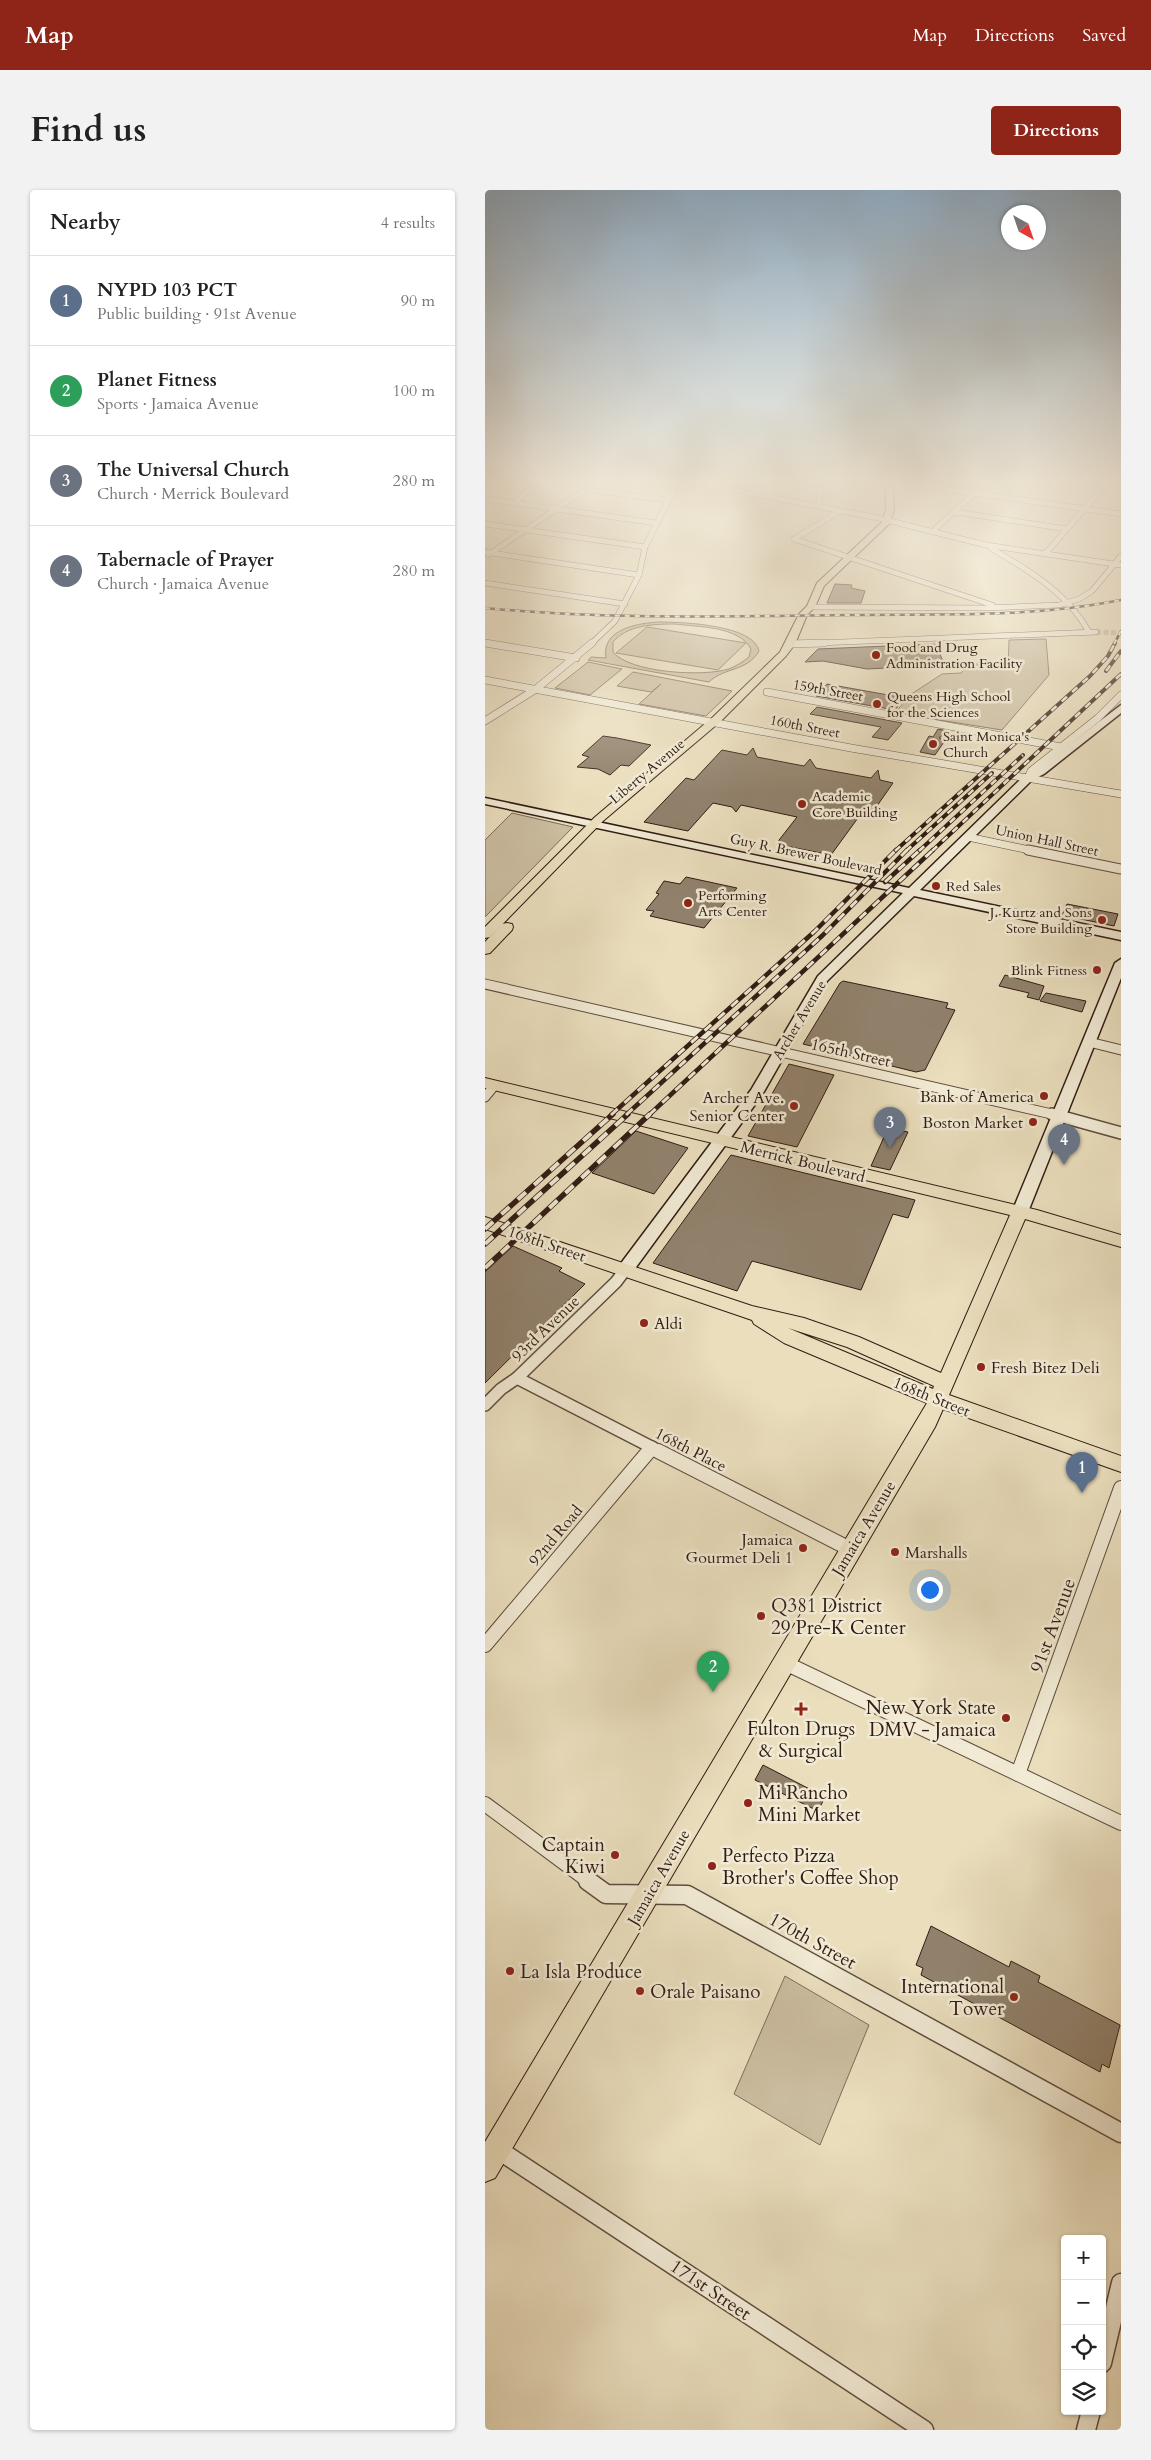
<!DOCTYPE html>
<html lang="en">
<head>
<meta charset="utf-8">
<style>
	body { margin:0; font-family:Cardo,serif; background:#f2f2f2; color:#222 }
	.controls { position:absolute; right:15px; bottom:15px; display:grid; overflow:hidden; border-radius:5px; box-shadow:0 1px 4px #0004 }
	.controls button { width:45px; height:45px; display:grid; place-items:center; padding:0; border:0; border-bottom:1px solid #e0e0e0; background:#fff; color:#222; font:25px sans-serif }
	.compass { position:absolute; left:516px; top:15px; width:45px; height:45px; border-radius:50%; background:#fff; box-shadow:0 1px 4px #0004; rotate:140deg }
	.you { position:absolute; left:444px; top:1399px; width:18px; height:18px; margin:-12px; border:4px solid #fff; border-radius:50%; background:#1a73e8; box-shadow:0 0 0 8px #1a73e833 }
	.badge { display:grid; place-items:center; width:32px; height:32px; border-radius:50%; background:#8f2418; color:#fff; font-size:16px; font-weight:700 }
	.pin { position:absolute; translate:-50% -41px; filter:drop-shadow(0 1px 2px #0008) }
	.pin::after { content:''; position:absolute; top:26px; width:18px; height:15px; background:inherit; clip-path:polygon(0 0,100% 0,50% 100%) }
	.list { margin:0; padding:0; list-style:none }
	h2 { display:flex; justify-content:space-between; align-items:center; height:65px; margin:0; padding:0 20px; font-size:21px }
	h2 small { font-size:16px; font-weight:400; color:#767676 }
	.list li { display:grid; grid-template-columns:32px 1fr auto; gap:15px; align-items:center; box-sizing:border-box; height:90px; padding:0 20px; border-top:1px solid #e0e0e0 }
	.list b { display:block; font-size:19px; white-space:nowrap }
	.list p { margin:0; font-size:16px; white-space:nowrap; color:#767676 }
	.list em { font-size:16px; font-style:normal; color:#767676 }
	.icon { flex:none; width:28px; height:28px; fill:none; stroke:currentColor; stroke-width:2; stroke-linecap:round; stroke-linejoin:round }
	.map { position:relative; flex:none; width:636px; height:2240px; overflow:hidden; border-radius:5px }
	header { display:flex; align-items:center; gap:30px; box-sizing:border-box; height:70px; padding:0 25px; background:#8f2418; color:#fff }
	header strong { font-size:24px }
	nav { display:flex; gap:28px; margin-inline-start:auto; font-size:18px }
	.intro { display:flex; align-items:center; justify-content:space-between; box-sizing:border-box; height:120px; padding:0 30px }
	h1 { margin:0; font-size:35px }
	.button { padding:12px 22px; border-radius:5px; background:#8f2418; color:#fff; font-size:18px; font-weight:700 }
	main { display:flex; gap:30px; padding:0 30px }
	aside { flex:1; background:#fff; border-radius:5px; box-shadow:0 1px 4px #0004 }
	.map>svg:first-child { display:block }
	.green { fill:#cbbda0; stroke:#7e6c5a; fill-rule:evenodd }
	.building { fill:#91816c; stroke:#311c14 }
	.lines { fill:none; stroke-linecap:round; stroke-linejoin:round }
	.street-tunnel { stroke:#c5b79b; stroke-width:5; stroke-dasharray:5 2.5; stroke-linecap:butt }
	.street-far5-casing { stroke:#5f4c3e; stroke-width:6 }
	.street-far4-casing { stroke:#5f4c3e; stroke-width:8 }
	.street-far3-casing { stroke:#5f4c3e; stroke-width:11 }
	.street-far2-casing { stroke:#5f4c3e; stroke-width:14 }
	.street-far1-casing { stroke:#5f4c3e; stroke-width:16 }
	.street-casing { stroke:#5f4c3e; stroke-width:21 }
	.secondary-casing { stroke:#311c14; stroke-width:3 }
	.primary-casing { stroke:#311c14; stroke-width:2 }
	.street-far5 { stroke:#f1ead4; stroke-width:5 }
	.street-far4 { stroke:#f1ead4; stroke-width:7 }
	.street-far3 { stroke:#f1ead4; stroke-width:9 }
	.street-far2 { stroke:#f1ead4; stroke-width:11 }
	.street-far1 { stroke:#f1ead4; stroke-width:14 }
	.street { stroke:#f1ead4; stroke-width:18 }
	.secondary { fill:#f1ead4; fill-rule:evenodd }
	.primary { fill:#eadebd; fill-rule:evenodd }
	.rail-far3-casing { stroke:#311c14; stroke-width:2.5 }
	.rail-far2-casing { stroke:#311c14; stroke-width:4 }
	.rail-far1-casing { stroke:#311c14; stroke-width:4.5 }
	.rail-casing { stroke:#311c14; stroke-width:5.5 }
	.rail-far3 { stroke:#f1ead4; stroke-width:2; stroke-dasharray:5; stroke-linecap:butt }
	.rail-far2 { stroke:#f1ead4; stroke-width:2.5; stroke-dasharray:7; stroke-linecap:butt }
	.rail-far1 { stroke:#f1ead4; stroke-width:3; stroke-dasharray:9; stroke-linecap:butt }
	.rail { stroke:#f1ead4; stroke-width:4; stroke-dasharray:11; stroke-linecap:butt }
	.poi-dot { fill:#8f2418; stroke:#f1ead4; stroke-width:2 }
	.labels { text-anchor:middle; stroke-width:5; stroke-linejoin:round; paint-order:stroke }
	.far-poi-label { font-size:14px; fill:#311c14; stroke:#f1ead4; text-anchor:start }
	.far-street-label { font-size:14px; fill:#311c14; stroke:#f1ead4 }
	.street-label { font-size:16px; fill:#311c14; stroke:#f1ead4 }
	.poi-label { font-size:16px; fill:#311c14; stroke:#f1ead4; text-anchor:end }
	.near-poi-label { font-size:19px; fill:#311c14; stroke:#f1ead4; text-anchor:start }
	.near-street-label { font-size:19px; fill:#311c14; stroke:#f1ead4 }
</style>
</head>
<body>
<header>
<strong>Map</strong>
<nav><a>Map</a><a>Directions</a><a>Saved</a></nav>
</header>
<div class="intro"><h1>Find us</h1><a class="button">Directions</a></div>
<main>
<aside>
<h2>Nearby<small>4 results</small></h2>
<ul class="list">
<li><span class="badge" style="background:#5c6f8a">1</span><div><b>NYPD 103 PCT</b><p>Public building · 91st Avenue</p></div><em>90 m</em></li>
<li><span class="badge" style="background:#2e9e5b">2</span><div><b>Planet Fitness</b><p>Sports · Jamaica Avenue</p></div><em>100 m</em></li>
<li><span class="badge" style="background:#6b7280">3</span><div><b>The Universal Church</b><p>Church · Merrick Boulevard</p></div><em>280 m</em></li>
<li><span class="badge" style="background:#6b7280">4</span><div><b>Tabernacle of Prayer</b><p>Church · Jamaica Avenue</p></div><em>280 m</em></li>
</ul>
</aside>
<div class="map">
<svg width="636" height="2240" viewBox="0 0 636 2240">
	<rect width="100%" height="100%" fill="#eadebd"/>
	<filter id="stains"><feTurbulence type="fractalNoise" baseFrequency=".004" numOctaves="4"/><feColorMatrix values="0 0 0 0 .2 0 0 0 0 .09 0 0 0 0 .02 0 0 0 .5 -.17"/></filter>
	<radialGradient id="worn" r=".72"><stop offset=".6" stop-color="#630" stop-opacity="0"/><stop offset="1" stop-color="#630" stop-opacity=".3"/></radialGradient>
	<g class="green">
		<path d="M175 432C198 432 269 435 274 461 262 482 239 477 224 492L103 470 106 467 121 468C116 439 153 433 175 432ZM190 434C213 437 254 436 266 459L264 467C258 472 251 476 244 479 218 487 145 483 128 462V452C142 435 169 434 190 434Z"/>
		<polygon points="162,437 261,453 233,480 131,463"/>
		<polygon points="561,449 564,485 517,540 410,523 425,505 457,484 476,483 485,473 523,479 524,450"/>
		<polygon points="103,472 137,479 105,505 70,498"/>
		<polygon points="148,482 247,501 221,526 154,514 176,494 166,502 132,496"/>
		<polygon points="27,623 88,637 0,727 0,650"/>
		<polygon points="300,1786 384,1835 335,1955 249,1904"/>
	</g>
	<g class="building">
		<polygon points="350,394 367,395 366,398 380,401 376,413 342,413"/>
		<polygon points="450,454 460,475 382,479 338,471 320,472 333,459"/>
		<polygon points="342,494 420,508 410,520 331,506"/>
		<polygon points="332,517 417,533 403,550 398,549 387,547 396,537 325,524"/>
		<polygon points="453,539 462,541 454,548 461,549 450,565 435,562 444,546 448,547"/>
		<polygon points="118,546 132,548 166,555 144,576 136,575 125,585 113,579 92,577 104,567 97,565"/>
		<polygon points="268,558 272,567 319,576 325,569 331,578 386,588 393,580 395,590 408,593 387,623 378,621 346,665 291,654 312,627 256,615 251,622 247,617 228,613 203,641 159,632 201,588 209,590 237,560 262,565"/>
		<polygon points="201,687 252,698 219,738 165,726 169,721 161,720 174,704 171,703 179,691 195,694"/>
		<polygon points="582,714 633,724 629,736 577,725"/>
		<polygon points="520,785 559,796 554,810 542,807 544,803 514,796"/>
		<polygon points="358,791 463,813 461,818 470,820 440,880 431,882 318,854 355,793"/>
		<polygon points="561,803 601,811 597,822 555,811"/>
		<polygon points="304,874 349,885 312,957 263,946"/>
		<polygon points="403,938 423,942 405,980 386,976"/>
		<polygon points="151,941 203,958 169,1004 107,983"/>
		<polygon points="246,965 430,1010 423,1028 408,1024 376,1100 267,1071 252,1101 168,1073"/>
		<polygon points="28,1056 77,1078 74,1081 100,1094 0,1193 0,1082"/>
		<polygon points="278,1575 340,1607 333,1621 270,1590"/>
		<polygon points="446,1736 524,1777 526,1771 555,1786 553,1792 635,1835 624,1878 617,1874 615,1882 436,1785 438,1778 431,1775"/>
	</g>
	<g class="lines">
		<polyline class="street-tunnel" points="611,442 636,443"/>
		<defs>
			<g id="street-far5">
				<polyline points="202,291 393,328 501,355 636,375"/>
				<polyline points="403,291 636,324"/>
				<polyline points="554,291 616,300"/>
				<polyline points="103,300 184,310"/>
				<polyline points="0,309 171,333"/>
				<polyline points="30,313 53,291"/>
				<polyline points="334,317 336,291"/>
				<polyline points="470,322 582,339"/>
				<polyline points="0,334 160,357"/>
				<polyline points="448,341 503,291"/>
				<polyline points="309,349 507,415"/>
				<polyline points="309,349 355,321"/>
				<path d="M506 358C544 381 582 402 604 442"/>
				<polyline points="0,362 154,385"/>
				<polyline points="560,364 624,291"/>
				<polyline points="3,365 113,291"/>
				<polyline points="0,393 140,414"/>
				<polyline points="326,417 500,418 574,415 594,409 607,401 636,366"/>
				<polyline points="0,453 6,454"/>
				<polyline points="106,454 130,431 154,385 160,357 193,291"/>
				<polyline points="307,454 611,442"/>
			</g>
			<g id="street-far4">
				<polyline points="0,453 91,468"/>
				<polyline points="305,454 339,453"/>
				<polyline points="0,490 366,558 636,604"/>
				<polyline points="282,502 576,557"/>
				<polyline points="0,531 51,499 107,453"/>
				<polyline points="543,588 546,581 613,528 636,505"/>
				<polyline points="483,647 549,661"/>
			</g>
			<g id="street-far3">
				<polyline points="543,660 636,679"/>
				<polyline points="0,794 571,925"/>
				<polyline points="604,852 636,860"/>
				<polyline points="0,907 9,896"/>
			</g>
			<g id="street-far2">
				<polyline points="567,924 636,943"/>
				<polyline points="32,1188 176,1262"/>
				<polyline points="0,1215 16,1199 32,1188 131,1092 140,1080"/>
				<polyline points="163,1262 167,1257"/>
			</g>
			<g id="street-far1">
				<polyline points="173,1261 365,1359"/>
				<polyline points="0,1455 164,1261"/>
				<polyline points="298,1472 636,1633"/>
				<polyline points="533,1584 636,1298"/>
				<polyline points="0,1614 105,1692"/>
			</g>
			<g id="street">
				<polyline points="103,1691 121,1704 202,1705 636,1943"/>
				<polyline points="12,1959 439,2240"/>
				<polyline points="617,2173 636,2093"/>
				<polyline points="601,2240 606,2221"/>
			</g>
			<g id="secondary">
				<polygon points="636,515 636,523 559,584 547,590 435,700 636,742 636,750 429,706 342,791 277,905 146,1084 134,1084 132,1080 134,1076 266,900 333,786 418,703 0,614 0,608 424,698 539,586 551,580"/>
				<polygon points="636,769 636,788 543,1022 540,1026 530,1026 527,1022 630,773"/>
			</g>
			<g id="primary">
				<polygon points="400,291 408,291 409,319 405,333 339,396 330,417 322,425 310,454 301,466 236,531 118,631 5,747 0,748 0,737 110,627 228,527 295,462 314,424 322,416 332,393 397,332 401,319"/>
				<polygon points="22,733 27,734 28,737 27,740 5,763 0,764 0,752 17,734"/>
				<path d="M0 888 552 1020 636 1045V1057L540 1029 464 1205 636 1266V1282L458 1219 450 1237 10 1988 0 1992V1952L442 1213 299 1153 269 1134 267 1130 0 1039V1027L267 1116 319 1128 374 1147 456 1183 525 1025 0 898ZM303 1138 362 1157 449 1196 448 1199Z"/>
			</g>
		</defs>
		<use href="#street-far5" class="street-far5-casing"/>
		<use href="#street-far4" class="street-far4-casing"/>
		<use href="#street-far3" class="street-far3-casing"/>
		<use href="#street-far2" class="street-far2-casing"/>
		<use href="#street-far1" class="street-far1-casing"/>
		<use href="#street" class="street-casing"/>
		<use href="#secondary" class="secondary-casing"/>
		<use href="#primary" class="primary-casing"/>
		<use href="#street-far5" class="street-far5"/>
		<use href="#street-far4" class="street-far4"/>
		<use href="#street-far3" class="street-far3"/>
		<use href="#street-far2" class="street-far2"/>
		<use href="#street-far1" class="street-far1"/>
		<use href="#street" class="street"/>
		<use href="#secondary" class="secondary"/>
		<use href="#primary" class="primary"/>
		<defs>
			<g id="rail-far3">
				<path d="M0 418C121 430 242 426 364 425 455 424 546 428 636 410"/>
				<polyline points="629,454 636,441"/>
			</g>
			<g id="rail-far2">
				<polyline points="621,481 636,461"/>
				<polyline points="410,661 605,486 623,466 630,453"/>
				<polyline points="421,661 507,583"/>
				<polyline points="434,661 538,565"/>
				<polyline points="447,661 636,484"/>
			</g>
			<g id="rail-far1">
				<polyline points="400,692 435,660"/>
				<polyline points="126,925 330,741 411,660"/>
				<polyline points="141,925 338,745 422,660"/>
				<polyline points="164,925 448,660"/>
			</g>
			<g id="rail">
				<polyline points="0,1039 128,924"/>
				<polyline points="0,1054 143,924"/>
				<polyline points="0,1078 165,924"/>
			</g>
		</defs>
		<use href="#rail-far3" class="rail-far3-casing"/>
		<use href="#rail-far2" class="rail-far2-casing"/>
		<use href="#rail-far1" class="rail-far1-casing"/>
		<use href="#rail" class="rail-casing"/>
		<use href="#rail-far3" class="rail-far3"/>
		<use href="#rail-far2" class="rail-far2"/>
		<use href="#rail-far1" class="rail-far1"/>
		<use href="#rail" class="rail"/>
	</g>
	<linearGradient id="sky" x2="0" y2="1"><stop stop-color="#8faac0"/><stop offset="0.48" stop-color="#f6f0e1"/><stop offset="1" stop-color="#f6f0e1" stop-opacity="0"/></linearGradient>
	<rect width="636" height="605" fill="url(#sky)"/>
	<g class="poi-dot">
		<circle cx="391" cy="465" r="5"/>
		<circle cx="392" cy="514" r="5"/>
		<circle cx="448" cy="554" r="5"/>
		<circle cx="317" cy="614" r="5"/>
		<circle cx="451" cy="696" r="5"/>
		<circle cx="203" cy="713" r="5"/>
		<circle cx="617" cy="730" r="5"/>
		<circle cx="612" cy="780" r="5"/>
		<circle cx="559" cy="906" r="5"/>
		<circle cx="309" cy="916" r="5"/>
		<circle cx="548" cy="932" r="5"/>
		<circle cx="159" cy="1133" r="5"/>
		<circle cx="496" cy="1177" r="5"/>
		<circle cx="318" cy="1358" r="5"/>
		<circle cx="410" cy="1362" r="5"/>
		<circle cx="276" cy="1426" r="5"/>
		<path d="M313.5 1511.5h5v5h5v5h-5v5h-5v-5h-5v-5h5z"/>
		<circle cx="521" cy="1528" r="5"/>
		<circle cx="263" cy="1613" r="5"/>
		<circle cx="130" cy="1665" r="5"/>
		<circle cx="227" cy="1676" r="5"/>
		<circle cx="25" cy="1781" r="5"/>
		<circle cx="155" cy="1801" r="5"/>
		<circle cx="529" cy="1807" r="5"/>
	</g>
	<g class="labels">
		<g class="far-poi-label">
			<text x="401" y="462">Food and Drug<tspan x="401" dy="16">Administration Facility</tspan></text>
			<text x="402" y="511">Queens High School<tspan x="402" dy="16">for the Sciences</tspan></text>
			<text x="458" y="551">Saint Monica's<tspan x="458" dy="16">Church</tspan></text>
			<text x="327" y="611">Academic<tspan x="327" dy="16">Core Building</tspan></text>
			<text x="461" y="701">Red Sales</text>
			<text x="213" y="710">Performing<tspan x="213" dy="16">Arts Center</tspan></text>
			<text x="607" y="727" text-anchor="end">J. Kurtz and Sons<tspan x="607" dy="16">Store Building</tspan></text>
			<text x="602" y="785" text-anchor="end">Blink Fitness</text>
		</g>
		<g class="far-street-label">
			<text transform="translate(343 500) rotate(10)" y="5">159th Street</text>
			<text transform="translate(320 536) rotate(11)" y="5">160th Street</text>
			<text transform="translate(162 581) rotate(-40)" y="5">Liberty Avenue</text>
			<text transform="translate(562 650) rotate(12)" y="5">Union Hall Street</text>
			<text transform="translate(321 664) rotate(12)" y="5">Guy R. Brewer Boulevard</text>
			<text transform="translate(314 830) rotate(-59)" y="5">Archer Avenue</text>
		</g>
		<g class="street-label">
			<text transform="translate(366 862) rotate(13)" y="6">165th Street</text>
			<text transform="translate(318 971) rotate(14)" y="6">Merrick Boulevard</text>
			<text transform="translate(62 1053) rotate(19)" y="6">168th Street</text>
			<text transform="translate(60 1138) rotate(-44)" y="6">93rd Avenue</text>
			<text transform="translate(447 1206) rotate(22)" y="6">168th Street</text>
			<text transform="translate(206 1259) rotate(27)" y="6">168th Place</text>
			<text transform="translate(378 1338) rotate(-59)" y="6">Jamaica Avenue</text>
			<text transform="translate(70 1345) rotate(-50)" y="6">92nd Road</text>
			<text transform="translate(173 1687) rotate(-60)" y="6">Jamaica Avenue</text>
		</g>
		<g class="poi-label">
			<text x="549" y="912">Bank of America</text>
			<text x="299" y="913">Archer Ave.<tspan x="299" dy="18">Senior Center</tspan></text>
			<text x="538" y="938">Boston Market</text>
			<text x="169" y="1139" text-anchor="start">Aldi</text>
			<text x="506" y="1183" text-anchor="start">Fresh Bitez Deli</text>
			<text x="308" y="1355">Jamaica<tspan x="308" dy="18">Gourmet Deli 1</tspan></text>
			<text x="420" y="1368" text-anchor="start">Marshalls</text>
		</g>
		<g class="near-poi-label">
			<text x="286" y="1422">Q381 District<tspan x="286" dy="22">29 Pre-K Center</tspan></text>
			<text x="511" y="1524" text-anchor="end">New York State<tspan x="511" dy="22">DMV - Jamaica</tspan></text>
			<text x="316" y="1545" text-anchor="middle">Fulton Drugs<tspan x="316" dy="22">&amp; Surgical</tspan></text>
			<text x="273" y="1609">Mi Rancho<tspan x="273" dy="22">Mini Market</tspan></text>
			<text x="120" y="1661" text-anchor="end">Captain<tspan x="120" dy="22">Kiwi</tspan></text>
			<text x="237" y="1672">Perfecto Pizza<tspan x="237" dy="22">Brother's Coffee Shop</tspan></text>
			<text x="35" y="1788">La Isla Produce</text>
			<text x="519" y="1803" text-anchor="end">International<tspan x="519" dy="22">Tower</tspan></text>
			<text x="165" y="1808">Orale Paisano</text>
		</g>
		<g class="near-street-label">
			<text transform="translate(567 1435) rotate(-70)" y="7">91st Avenue</text>
			<text transform="translate(328 1750) rotate(29)" y="7">170th Street</text>
			<text transform="translate(226 2099) rotate(34)" y="7">171st Street</text>
		</g>
	</g>
	<rect width="100%" height="100%" filter="url(#stains)"/>
	<rect width="100%" height="100%" fill="url(#worn)"/>
</svg>
<div class="controls">
<button>+</button>
<button>−</button>
<button><svg class="icon" aria-label="locate" viewBox="0 0 24 24"><circle cx="12" cy="12" r="6"/><path d="M12 2v4M12 18v4M2 12h4M18 12h4"/></svg></button>
<button><svg class="icon" aria-label="layers" viewBox="0 0 24 24"><path d="M12 4l9 5-9 5-9-5zM3 14l9 5 9-5"/></svg></button>
</div>
<svg class="compass" viewBox="-18 -18 36 36"><path d="M0-13l5 13h-10z" fill="#e53935"/><path d="M0 13l5-13h-10z" fill="#767676"/></svg>
<div class="you"></div>
<div class="pin badge" style="left:597px;top:1303px;background:#5c6f8a">1</div>
<div class="pin badge" style="left:228px;top:1502px;background:#2e9e5b">2</div>
<div class="pin badge" style="left:405px;top:958px;background:#6b7280">3</div>
<div class="pin badge" style="left:579px;top:975px;background:#6b7280">4</div>
</div>
</main>
</body>
</html>
